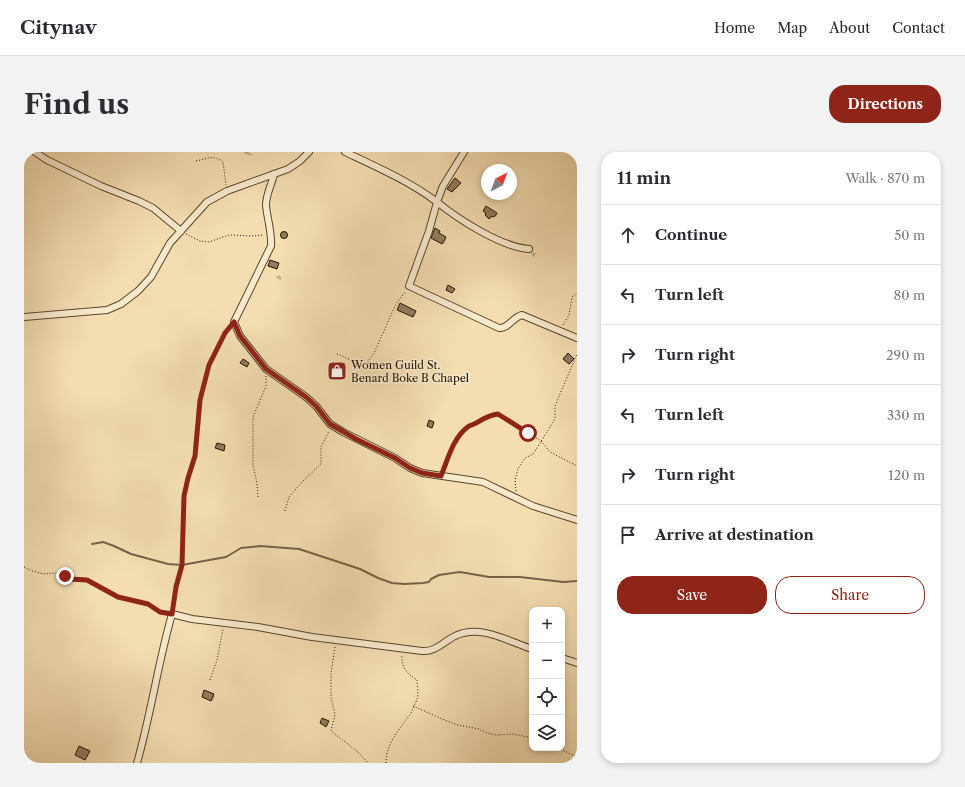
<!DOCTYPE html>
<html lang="en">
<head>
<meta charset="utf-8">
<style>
	body { margin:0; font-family:"Libre Caslon Text",serif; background:#f2f2f3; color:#2b2b33 }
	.controls { position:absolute; right:12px; bottom:12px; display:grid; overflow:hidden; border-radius:8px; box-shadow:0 2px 6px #0003 }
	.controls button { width:36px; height:36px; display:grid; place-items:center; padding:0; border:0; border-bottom:1px solid #e1e1e2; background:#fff; color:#2b2b33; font:20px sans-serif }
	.compass { position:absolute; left:457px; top:12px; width:36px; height:36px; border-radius:50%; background:#fff; box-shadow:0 2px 6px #0003; rotate:41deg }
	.stop { position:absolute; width:12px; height:12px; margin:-9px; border:3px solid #8f2418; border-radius:50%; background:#fff }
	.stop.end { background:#8f2418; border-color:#fff; box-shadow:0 1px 4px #0008 }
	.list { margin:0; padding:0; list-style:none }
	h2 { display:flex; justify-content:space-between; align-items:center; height:52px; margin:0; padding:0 16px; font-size:17px }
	h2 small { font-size:13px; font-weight:400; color:#7c7c81 }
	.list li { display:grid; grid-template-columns:26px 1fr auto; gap:12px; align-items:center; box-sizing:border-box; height:60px; padding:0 16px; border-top:1px solid #e1e1e2 }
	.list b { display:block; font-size:15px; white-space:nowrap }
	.list em { font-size:13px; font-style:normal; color:#7c7c81 }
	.actions { display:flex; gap:8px; padding:12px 16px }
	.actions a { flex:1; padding:9px 0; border:1px solid #8f2418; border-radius:16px; text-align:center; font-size:14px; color:#8f2418 }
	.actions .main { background:#8f2418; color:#fff }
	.icon { flex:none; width:22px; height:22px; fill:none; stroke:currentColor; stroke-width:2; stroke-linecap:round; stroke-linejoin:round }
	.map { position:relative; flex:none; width:553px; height:611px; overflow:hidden; border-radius:16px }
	header { display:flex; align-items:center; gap:24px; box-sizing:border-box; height:56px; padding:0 20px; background:#fff; border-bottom:1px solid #e1e1e2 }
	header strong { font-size:19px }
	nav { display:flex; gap:22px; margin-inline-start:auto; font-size:14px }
	.intro { display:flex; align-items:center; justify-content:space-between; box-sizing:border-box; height:96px; padding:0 24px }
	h1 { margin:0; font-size:28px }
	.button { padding:10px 18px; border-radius:16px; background:#8f2418; color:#fff; font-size:14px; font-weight:700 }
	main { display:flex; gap:24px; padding:0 24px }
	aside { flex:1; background:#fff; border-radius:16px; box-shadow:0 2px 6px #0003 }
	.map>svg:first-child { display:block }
	.shadow { fill:#0003 }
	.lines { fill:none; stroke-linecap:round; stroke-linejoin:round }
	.stream { stroke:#766346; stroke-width:2 }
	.building { fill:#907c5c; stroke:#241300 }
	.minor-casing { stroke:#58462c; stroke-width:8 }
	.path { stroke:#241300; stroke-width:1; stroke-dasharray:1 2; stroke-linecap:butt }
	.minor { stroke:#f7e9cc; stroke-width:6 }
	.route { stroke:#8f2418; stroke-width:5 }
	.labels { text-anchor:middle; stroke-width:3; stroke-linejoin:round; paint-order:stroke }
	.poi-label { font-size:11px; fill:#241300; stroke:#f7e9cc; text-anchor:start }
</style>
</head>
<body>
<header>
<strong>Citynav</strong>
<nav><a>Home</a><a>Map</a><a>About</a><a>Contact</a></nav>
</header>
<div class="intro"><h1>Find us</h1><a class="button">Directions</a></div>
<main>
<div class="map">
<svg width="553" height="611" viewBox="0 0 553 611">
	<rect width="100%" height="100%" fill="#f3ddb1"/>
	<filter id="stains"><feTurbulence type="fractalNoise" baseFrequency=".005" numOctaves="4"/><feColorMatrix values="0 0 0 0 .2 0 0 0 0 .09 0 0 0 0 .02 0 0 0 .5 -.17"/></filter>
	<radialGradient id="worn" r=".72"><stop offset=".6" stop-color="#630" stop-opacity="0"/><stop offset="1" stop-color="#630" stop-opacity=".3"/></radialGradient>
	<g class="shadow">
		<polygon points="219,0 225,0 229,4 221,2 221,1"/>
		<polygon points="463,55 474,62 472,65 469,64 467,67 462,63"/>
		<polygon points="412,78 417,81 416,83 423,87 420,92 409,85"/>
		<circle cx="260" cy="83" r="2.5"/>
		<polygon points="509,100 512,102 510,105 507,103"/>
		<polygon points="254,123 257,125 257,128 252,126"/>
		<polygon points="181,539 191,544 189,549 179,544"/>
	</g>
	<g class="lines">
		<polyline class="stream" points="68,392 79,390 90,394 107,402 144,412 158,413 202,405 217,396 236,394 275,397 336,417 354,426 368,431 380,432 399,431 405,430 407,427 415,423 436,420 465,425 496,425 539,430 553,429"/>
	</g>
	<g class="building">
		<polygon points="431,26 437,31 428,40 423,37"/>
		<polygon points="462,54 473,61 470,65 468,64 465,67 461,63 462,61 459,59"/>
		<polygon points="411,76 416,79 415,81 422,85 418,92 407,86"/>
		<circle cx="260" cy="83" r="3.5"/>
		<polygon points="246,108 255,111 253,117 244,114"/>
		<polygon points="424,133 431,137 428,141 422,138"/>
		<polygon points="376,151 392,159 389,165 373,158"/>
		<polygon points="544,201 550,207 545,212 539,207"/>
		<polygon points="219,207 225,211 223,215 216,211"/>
		<polygon points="405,268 410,270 408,276 403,274"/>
		<polygon points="193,291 201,293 200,299 191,296"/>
		<polygon points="180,538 190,542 187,549 178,545"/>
		<polygon points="298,566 305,569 302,575 296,571"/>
		<polygon points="55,594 66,599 61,608 51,603"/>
	</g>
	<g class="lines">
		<defs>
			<g id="minor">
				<polyline points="11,0 23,8 77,34 115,49 129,56 157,79"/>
				<path d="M321 0C353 15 385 29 413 50L405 79 385 134 475 176C484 177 489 165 498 163L553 186"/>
				<path d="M440 0 419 34 413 50C434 67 477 95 505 97"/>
				<path d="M250 22C248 32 242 42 242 53 243 66 248 80 247 94L210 170 216 184 242 217 282 245 292 254 306 272 319 280 371 306 386 316 398 321 459 330 509 354 553 368"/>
				<polyline points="0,165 83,158 97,152 114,139 127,125 146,91 183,50 203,39 264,17 276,9 285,0"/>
				<polyline points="538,506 553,511"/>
				<path d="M113 611C127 562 134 511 148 462L168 467 234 475 288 485 398 499C412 500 419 490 431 484 457 472 483 489 508 497"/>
			</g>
		</defs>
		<use href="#minor" class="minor-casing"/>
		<g class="path">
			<path d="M172 9C183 7 189 2 199 10L202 33"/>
			<polyline points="162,82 176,89 185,90 205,83 228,84 240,83"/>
			<polyline points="539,173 545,163 548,145 553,141"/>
			<polyline points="313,202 334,211 343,211 350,201 372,152 381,140"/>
			<path d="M419 319C425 303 431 283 446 274 449 272 452 272 454 270 462 265 466 263 474 262L517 289 526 300 553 314"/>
			<polyline points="492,339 491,328 494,317 501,306 509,302 513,296 531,267 531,254 553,202"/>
			<polyline points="234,345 233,331 229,313 229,265 242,234 242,224"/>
			<polyline points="261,359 265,345 278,330 297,312 297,295 305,279"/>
			<polyline points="0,415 8,419 20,422 33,421 46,427 63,428 95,445 125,452 136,460 142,461"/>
			<polyline points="149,456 152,435 158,413 160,344 164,326 171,304 176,248 185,213 201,181 206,175"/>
			<polyline points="311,495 307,521 307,545 311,563 307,579 334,600 344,611"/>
			<polyline points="186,528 193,508 199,477"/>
			<polyline points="389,554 418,567 434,573 455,577 463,581 472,583 490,582 508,586"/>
			<polyline points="534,596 553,605"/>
			<path d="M362 611C362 592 374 579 385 564 387 562 392 550 393 547 395 542 393 534 393 528 383 522 377 515 378 503"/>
		</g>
		<use href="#minor" class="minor"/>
	</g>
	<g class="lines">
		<path class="route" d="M41 424 46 427 63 428 94 445 124 452 136 460 148 462 152 435 158 413 160 344 164 326 171 304 176 248 185 213 201 181 210 170 216 184 242 217 282 245 292 254 306 272 332 287 371 306 386 316 398 321 417 324C424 307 429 285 445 274 448 273 451 272 454 270 461 266 465 263 474 262L504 281"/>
	</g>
	<defs>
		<symbol id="shop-square" viewBox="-11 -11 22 22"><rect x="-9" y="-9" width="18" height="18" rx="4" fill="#8f2418" stroke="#f7e9cc"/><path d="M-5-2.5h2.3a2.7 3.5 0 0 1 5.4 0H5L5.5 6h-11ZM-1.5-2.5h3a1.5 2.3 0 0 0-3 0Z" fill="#fff"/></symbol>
	</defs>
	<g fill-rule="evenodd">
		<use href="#shop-square" x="302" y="208" width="22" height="22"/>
	</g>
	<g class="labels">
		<g class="poi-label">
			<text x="327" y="217">Women Guild St.<tspan x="327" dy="13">Benard Boke B Chapel</tspan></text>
		</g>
	</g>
	<rect width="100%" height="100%" filter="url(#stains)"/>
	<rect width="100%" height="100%" fill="url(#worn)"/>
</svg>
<div class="controls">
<button>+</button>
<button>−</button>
<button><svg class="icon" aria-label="locate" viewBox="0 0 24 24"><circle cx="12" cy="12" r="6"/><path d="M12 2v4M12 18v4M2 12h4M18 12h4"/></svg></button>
<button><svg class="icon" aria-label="layers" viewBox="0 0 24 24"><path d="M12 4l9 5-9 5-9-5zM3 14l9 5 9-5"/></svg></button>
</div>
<svg class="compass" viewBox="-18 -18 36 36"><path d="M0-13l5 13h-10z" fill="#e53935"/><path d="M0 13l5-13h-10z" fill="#7c7c81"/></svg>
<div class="stop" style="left:504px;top:281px"></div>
<div class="stop end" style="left:41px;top:424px"></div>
</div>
<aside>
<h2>11 min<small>Walk · 870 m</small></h2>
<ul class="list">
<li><svg class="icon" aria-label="ahead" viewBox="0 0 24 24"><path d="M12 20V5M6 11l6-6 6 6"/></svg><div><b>Continue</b></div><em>50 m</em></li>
<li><svg class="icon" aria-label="left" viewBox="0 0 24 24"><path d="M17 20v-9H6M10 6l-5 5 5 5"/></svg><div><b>Turn left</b></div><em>80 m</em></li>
<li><svg class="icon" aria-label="right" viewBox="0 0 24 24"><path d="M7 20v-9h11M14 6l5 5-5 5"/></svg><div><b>Turn right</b></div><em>290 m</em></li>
<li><svg class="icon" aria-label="left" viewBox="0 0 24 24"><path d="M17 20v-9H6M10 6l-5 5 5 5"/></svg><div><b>Turn left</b></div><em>330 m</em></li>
<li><svg class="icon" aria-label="right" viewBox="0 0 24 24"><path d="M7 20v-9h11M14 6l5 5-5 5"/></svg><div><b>Turn right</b></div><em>120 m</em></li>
<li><svg class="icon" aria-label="arrive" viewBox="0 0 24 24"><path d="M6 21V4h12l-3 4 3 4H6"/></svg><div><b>Arrive at destination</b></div></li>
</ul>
<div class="actions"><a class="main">Save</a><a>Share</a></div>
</aside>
</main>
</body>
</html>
